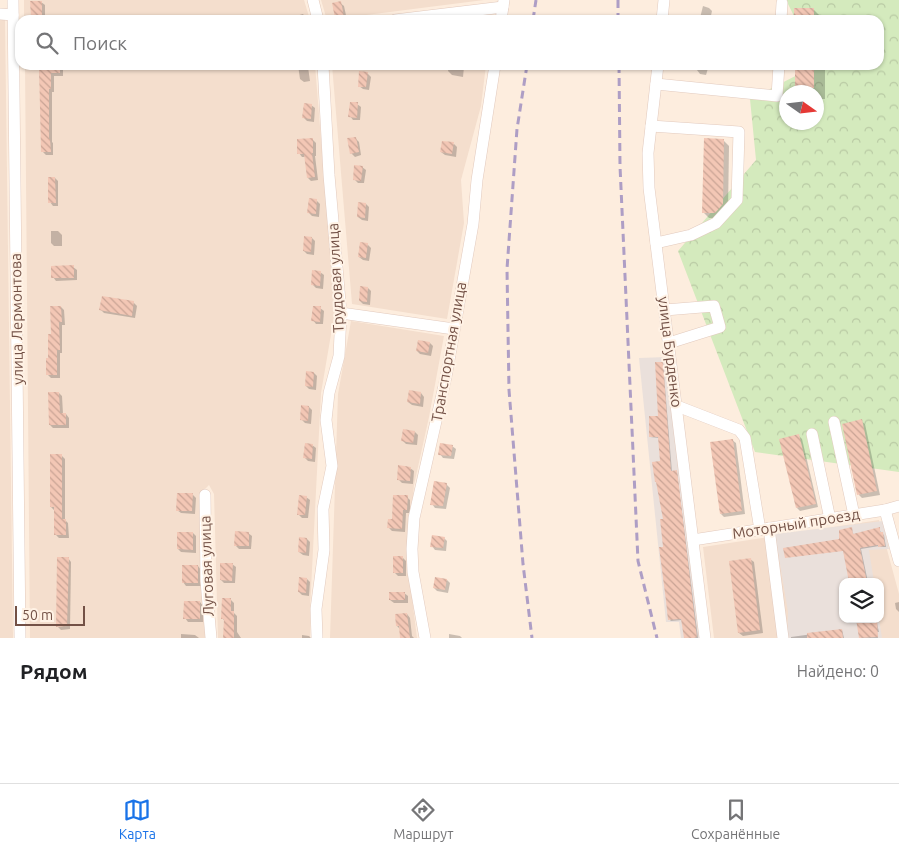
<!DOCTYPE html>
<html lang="ru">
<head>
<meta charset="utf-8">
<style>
	body { margin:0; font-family:Ubuntu,sans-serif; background:#f6f6f6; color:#202124 }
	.controls { position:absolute; right:15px; bottom:15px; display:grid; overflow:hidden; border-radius:10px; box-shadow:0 1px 4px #0004 }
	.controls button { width:45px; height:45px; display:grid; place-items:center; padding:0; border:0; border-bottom:1px solid #e0e0e0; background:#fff; color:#202124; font:25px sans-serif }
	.compass { position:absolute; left:779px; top:85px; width:45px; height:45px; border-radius:50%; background:#fff; box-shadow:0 1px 4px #0004; rotate:104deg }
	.scale { position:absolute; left:15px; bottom:12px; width:70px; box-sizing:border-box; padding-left:5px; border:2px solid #735146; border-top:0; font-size:14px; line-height:18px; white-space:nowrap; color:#735146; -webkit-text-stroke:4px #fff2e5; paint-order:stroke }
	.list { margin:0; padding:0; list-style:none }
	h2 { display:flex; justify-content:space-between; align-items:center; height:65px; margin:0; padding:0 20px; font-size:21px }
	h2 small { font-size:16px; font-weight:400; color:#757577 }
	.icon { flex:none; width:28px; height:28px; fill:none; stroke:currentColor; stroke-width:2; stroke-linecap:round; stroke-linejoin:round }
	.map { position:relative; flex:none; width:899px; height:638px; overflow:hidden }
	.search { position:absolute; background:#fff; box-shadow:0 1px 4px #0004; left:15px; right:15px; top:15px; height:55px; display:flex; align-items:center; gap:12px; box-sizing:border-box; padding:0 18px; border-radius:15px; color:#757577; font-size:19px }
	.sheet { height:145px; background:#fff }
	nav { display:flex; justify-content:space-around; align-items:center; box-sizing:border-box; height:70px; border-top:1px solid #e0e0e0; background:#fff; font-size:14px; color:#757577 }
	nav a { display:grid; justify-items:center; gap:2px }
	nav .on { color:#1a73e8 }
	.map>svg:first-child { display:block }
	.residential { fill:#f4decd; fill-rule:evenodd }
	.industrial { fill:#eae0db }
	.forest { fill:url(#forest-crowns); fill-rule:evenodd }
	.shadow { fill:#0003 }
	.building { fill:url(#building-back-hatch) }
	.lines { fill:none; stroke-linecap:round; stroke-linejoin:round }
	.minor-casing { stroke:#e2cabe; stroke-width:12 }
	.minor { stroke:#fff; stroke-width:11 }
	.rail { stroke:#ae9ec5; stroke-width:3; stroke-dasharray:8 5; stroke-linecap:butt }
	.labels { text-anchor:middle; stroke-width:4; stroke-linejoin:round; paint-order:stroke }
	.street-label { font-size:15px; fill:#735146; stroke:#fff2e5 }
</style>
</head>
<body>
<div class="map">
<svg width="899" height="638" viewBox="0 0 899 638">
	<defs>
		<pattern id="forest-crowns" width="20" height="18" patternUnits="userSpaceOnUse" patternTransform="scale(1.25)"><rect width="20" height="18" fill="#d4eabd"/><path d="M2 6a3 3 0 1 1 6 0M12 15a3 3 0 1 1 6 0" fill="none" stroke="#b9caa4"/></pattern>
		<pattern id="building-back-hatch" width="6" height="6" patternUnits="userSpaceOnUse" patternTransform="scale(1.25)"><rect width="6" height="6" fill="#f3c7b5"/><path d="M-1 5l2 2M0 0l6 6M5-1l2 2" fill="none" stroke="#c9a495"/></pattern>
	</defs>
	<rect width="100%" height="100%" fill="#fdedde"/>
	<g class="residential">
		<polygon points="24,0 304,0 310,20 24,20"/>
		<polygon points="321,0 484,0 327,20"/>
		<polygon points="5,19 13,638 0,638 0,20"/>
		<polygon points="25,65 315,65 335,311 321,393 310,609 310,638 218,638 214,494 209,485 200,494 205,638 30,638"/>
		<polygon points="332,65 486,65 481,106 461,180 464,223 447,319 352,304"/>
		<polygon points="351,321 444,336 429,417 414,485 407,558 417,638 330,638 338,394"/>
		<path d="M879 520 899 594V638H714L703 547ZM843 582H880V619H843Z"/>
	</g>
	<g class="industrial">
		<polygon points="667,357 702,638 681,638 679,622 666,622 639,358"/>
		<polygon points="883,521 889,549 869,550 874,582 843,582 843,619 879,619 882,638 787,638 788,612 775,534"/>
	</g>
	<path class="forest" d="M786 0H899V472L755 452 678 251 756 160 750 99 817 65H879V20H796ZM786 92H816V122H786Z"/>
	<g class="shadow">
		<polygon points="41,2 45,5 45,20 35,20 32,17"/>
		<polygon points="340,3 344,6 347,20 339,20 336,18 334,4"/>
		<polygon points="703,6 709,8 712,11 710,20 703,20 700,18"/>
		<polygon points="813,9 824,20 796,20"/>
		<polygon points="303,14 307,20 297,20 296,16"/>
		<polygon points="39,65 60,65 63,68 63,76 54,76 54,92 52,92 52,142 53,143 53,155 46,155 43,152"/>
		<polygon points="298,65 306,65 308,67 310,81 304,82 300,79"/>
		<polygon points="449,65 463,65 464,67 463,77 452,75 448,71"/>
		<polygon points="698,65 709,65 706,75 700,74 697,70"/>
		<polygon points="796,65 825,65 825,99 816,99 816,92 800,92 796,88"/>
		<polygon points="367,73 371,77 369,90 363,89 359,86"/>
		<polygon points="357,104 361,107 360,120 353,120 350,116"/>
		<polygon points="311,105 315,108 314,122 307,121 304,118"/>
		<polygon points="355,138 359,142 361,155 355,157 351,153"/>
		<polygon points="312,139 316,143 316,156 315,156 318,180 311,181 308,178 306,157 302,157 299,153"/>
		<polygon points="723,140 729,146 728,210 721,218 709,218 703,212"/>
		<polygon points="454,144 457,147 456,157 445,155 441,152"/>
		<polygon points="362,167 366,170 364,183 358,183 354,179"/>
		<polygon points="55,178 58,181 58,206 53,206 50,202"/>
		<polygon points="316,200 320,204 319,217 312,216 309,213"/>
		<polygon points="366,204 369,207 368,221 362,220 358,217"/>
		<polygon points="51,231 58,231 62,235 62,246 54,246 51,243"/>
		<polygon points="312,238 315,241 314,255 307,254 304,251"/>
		<polygon points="367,244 371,248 369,261 363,260 359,257"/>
		<polygon points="73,267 77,270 77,280 56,281 53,277"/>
		<polygon points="320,272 324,275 323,289 316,288 313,285"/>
		<polygon points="368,288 371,291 370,305 363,304 360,301"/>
		<polygon points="133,302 137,306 135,318 104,313 101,310"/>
		<polygon points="61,307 64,310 65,325 62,325 62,353 60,353 60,378 51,378 47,374 52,335"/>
		<polygon points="320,308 324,311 323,324 316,324 313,320"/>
		<polygon points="430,343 433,346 431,356 420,354 417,351"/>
		<polygon points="663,363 672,472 677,473 698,638 685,638 682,620 671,621 670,620 659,438 650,437 659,417"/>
		<polygon points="314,373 317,376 316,390 309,389 306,386"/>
		<polygon points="59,393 62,396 63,414 66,414 69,418 69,428 53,428 50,425"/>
		<polygon points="421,393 424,397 423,407 412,405 408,402"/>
		<polygon points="309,407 312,410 311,424 305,423 301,419"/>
		<polygon points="861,421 865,424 880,495 862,498 859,495 844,425"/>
		<polygon points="415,432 418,435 417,445 406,444 402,440"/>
		<polygon points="798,435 802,439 818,507 800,511 797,508"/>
		<polygon points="732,440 736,443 745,514 724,517 721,514"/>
		<polygon points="312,445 316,448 315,462 308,461 305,458"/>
		<polygon points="452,446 456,449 454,459 443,458 440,454"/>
		<polygon points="61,455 65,459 65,520 68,523 69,538 59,538 56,535 55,511 51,507"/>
		<polygon points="410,468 414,471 413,484 402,483 398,479"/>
		<polygon points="446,484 450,488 446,509 435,508 432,504"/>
		<polygon points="192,494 196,498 195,514 181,513 177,510"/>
		<polygon points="306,497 310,500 308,518 302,518 298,514"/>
		<polygon points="407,497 410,500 410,513 406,513 405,532 392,531 389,528"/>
		<polygon points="879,528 881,533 884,535 886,547 881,547 879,546 861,549 868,582 850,582 841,540 851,529 854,535"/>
		<polygon points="193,533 196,536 196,553 181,552 178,549"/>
		<polygon points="248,533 252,536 251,549 239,549 236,546"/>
		<polygon points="444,538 447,541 446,551 435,550 432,546"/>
		<polygon points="307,539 310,542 309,556 303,555 299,552"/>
		<polygon points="402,557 406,561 406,576 398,576 394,572"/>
		<polygon points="68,558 71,562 70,629 61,630 57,626"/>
		<polygon points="750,559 754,562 763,633 743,636 739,633"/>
		<polygon points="232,564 236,567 235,583 224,583 221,580"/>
		<polygon points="198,566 201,570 201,586 186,586 183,582"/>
		<polygon points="307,579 310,582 309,596 302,595 299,592"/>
		<polygon points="447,580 450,583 448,593 437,591 434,588"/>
		<polygon points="404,593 408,596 408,603 394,603 390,600"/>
		<polygon points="231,600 234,603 234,613 237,616 237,632 241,638 224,638 225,621 222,618"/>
		<polygon points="200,602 203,606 203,622 188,622 185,618"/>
		<polygon points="899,602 899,612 896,609 895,603"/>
		<polygon points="407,614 410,618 412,636 414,638 402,638 400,629 397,626"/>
		<polygon points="857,619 876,619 879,632 877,632 878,638 861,638"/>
		<polygon points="842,630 844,638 791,638 791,637"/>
		<polygon points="181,634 195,635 199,638 181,638"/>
		<polygon points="449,634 460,636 462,638 449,638"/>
		<polygon points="302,635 309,636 311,638 302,638"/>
	</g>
	<g class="building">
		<polygon points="30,1 42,1 42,17 31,17"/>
		<polygon points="341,1 344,17 335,18 332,3"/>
		<rect x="794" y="8" width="20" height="12"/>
		<polygon points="39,65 60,65 60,73 51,73 51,89 49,89 49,139 50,139 51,152 41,152"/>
		<polygon points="795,65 814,65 814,88 795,89"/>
		<polygon points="359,71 368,72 366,87 358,87"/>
		<polygon points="350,102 358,102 357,118 348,117"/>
		<polygon points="304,103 312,104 311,119 302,118"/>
		<polygon points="356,137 359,152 350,154 347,138"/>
		<polygon points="313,138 313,153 312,153 315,177 307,178 304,154 297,154 297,139"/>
		<polygon points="704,138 724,139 723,204 715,213 702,213"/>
		<polygon points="442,141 454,142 452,154 440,152"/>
		<polygon points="354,165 363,166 361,181 353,180"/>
		<polygon points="48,177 55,177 56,203 48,203"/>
		<polygon points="309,198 317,199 316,214 307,213"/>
		<polygon points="358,202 366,203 365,218 357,217"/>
		<polygon points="304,236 312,237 311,252 303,251"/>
		<polygon points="360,242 368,243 366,258 358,257"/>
		<polygon points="74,265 74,278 51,278 51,266"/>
		<polygon points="312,270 321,271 320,286 311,285"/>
		<polygon points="360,286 368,287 367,302 359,301"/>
		<polygon points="102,296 134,301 132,316 99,310"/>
		<polygon points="50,306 61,306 62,322 59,322 60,350 57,350 57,375 46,375 46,358 48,358 48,334 51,334"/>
		<polygon points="313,306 321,306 320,322 311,321"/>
		<polygon points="418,340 430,342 428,353 416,351"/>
		<polygon points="655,362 663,362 671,471 677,470 697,637 694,638 684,638 681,619 668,620 666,601 659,547 663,547 660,519 663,519 656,482 655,482 652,462 660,461 658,437 649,437 649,416 658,416"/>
		<polygon points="306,371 314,372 313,387 305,386"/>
		<polygon points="409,390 421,392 420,404 407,402"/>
		<polygon points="48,392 59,392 60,413 66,413 66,425 49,425"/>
		<polygon points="301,405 309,406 308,421 300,420"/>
		<polygon points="862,419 877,491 857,495 842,424"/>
		<polygon points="403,429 415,431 413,443 401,441"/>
		<polygon points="799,434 816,504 796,508 779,439"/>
		<polygon points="733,439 742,511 720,514 710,442"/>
		<polygon points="305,443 313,444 312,459 303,458"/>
		<polygon points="440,443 453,445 451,456 438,455"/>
		<polygon points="50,454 62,454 62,519 66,519 66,535 54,535 54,507 50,507"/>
		<polygon points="398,465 411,467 410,481 397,480"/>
		<polygon points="434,481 447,483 443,506 430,505"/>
		<polygon points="177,493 193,493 192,511 176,511"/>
		<polygon points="299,495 307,496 305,515 297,515"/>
		<polygon points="393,495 408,495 407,510 403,510 402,529 387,528 388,519 392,519"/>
		<polygon points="852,527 853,534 880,527 880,532 883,532 885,546 878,547 878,545 860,548 867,582 849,582 843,551 785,558 783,548 839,539 839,530"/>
		<polygon points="235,531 249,532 249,546 234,546"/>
		<polygon points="177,532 193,532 193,550 177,549"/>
		<polygon points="432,535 445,537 443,548 430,547"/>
		<polygon points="299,537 307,538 306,553 298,552"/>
		<rect x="393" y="556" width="10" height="17"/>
		<polygon points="57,557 69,557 67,626 56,627"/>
		<polygon points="751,558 760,630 738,633 729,561"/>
		<polygon points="220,563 233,563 232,581 220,580"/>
		<rect x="182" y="565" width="16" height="18"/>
		<polygon points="299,577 307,578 306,593 298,592"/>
		<polygon points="435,577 447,579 445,590 433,588"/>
		<rect x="389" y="592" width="16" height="8"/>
		<polygon points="222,598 231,598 231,611 234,611 234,638 223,638 224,619 221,619"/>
		<polygon points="184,601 200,601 200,619 183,619"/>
		<polygon points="407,613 410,638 400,638 399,626 396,626 395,614"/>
		<polygon points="856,619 877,619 878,637 859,638"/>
		<polygon points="842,629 843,638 807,638 807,633"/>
	</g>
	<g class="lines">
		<defs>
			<g id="minor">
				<polyline points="13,0 20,638"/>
				<polyline points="313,0 318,20"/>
				<polyline points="0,14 13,15"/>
				<polyline points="395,20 503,7"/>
				<polyline points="501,20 504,0"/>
				<polyline points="662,20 664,0"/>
				<polyline points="781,20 782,3"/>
				<polyline points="658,65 648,153 649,188 705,638"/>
				<polyline points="656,84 777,96 779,65"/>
				<polyline points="651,126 739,132 737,200 716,223 691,235 656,243"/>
				<polyline points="665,310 714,306 720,327 669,343"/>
				<polyline points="341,313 454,329"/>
				<polyline points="677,406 739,430 745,438 760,530"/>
				<polyline points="834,422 854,515"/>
				<polyline points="812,434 830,519"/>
				<polyline points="205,495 206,581 211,638"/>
				<polyline points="885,510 899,561"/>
				<polyline points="769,528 783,638"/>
				<polyline points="693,540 885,510 899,506"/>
				<polyline points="317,638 316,609 324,550 323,509 332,466 326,420 329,393 339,356 341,313 329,175 323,65"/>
				<polyline points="425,638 413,572 412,549 414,518 446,377 473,224 477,180 495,65"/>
			</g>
		</defs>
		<use href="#minor" class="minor-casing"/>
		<use href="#minor" class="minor"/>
		<g class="rail">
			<polyline points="618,0 618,20"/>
			<polyline points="533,20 536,0"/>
			<polyline points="527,65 517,129 507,269 509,390 523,564 532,638"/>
			<polyline points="619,65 620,166 638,561 657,638"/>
		</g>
	</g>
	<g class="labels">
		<g class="street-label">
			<text transform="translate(336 278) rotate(-93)" y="5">Трудовая улица</text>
			<text transform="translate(17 319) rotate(-91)" y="5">улица Лермонтова</text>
			<text transform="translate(449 352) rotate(-80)" y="5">Транспортная улица</text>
			<text transform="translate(670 352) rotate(83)" y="5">улица Бурденко</text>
			<text transform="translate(796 524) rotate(-9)" y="5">Моторный проезд</text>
			<text transform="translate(207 566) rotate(-92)" y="5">Луговая улица</text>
		</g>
	</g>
</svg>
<div class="controls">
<button><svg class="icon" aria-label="layers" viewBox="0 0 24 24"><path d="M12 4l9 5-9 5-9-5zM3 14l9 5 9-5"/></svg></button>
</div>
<svg class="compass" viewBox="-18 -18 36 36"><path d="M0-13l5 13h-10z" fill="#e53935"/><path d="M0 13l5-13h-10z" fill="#757577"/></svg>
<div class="scale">50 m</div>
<div class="search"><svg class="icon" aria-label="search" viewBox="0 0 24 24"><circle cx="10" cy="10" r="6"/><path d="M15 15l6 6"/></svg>Поиск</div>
</div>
<section class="sheet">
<h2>Рядом<small>Найдено: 0</small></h2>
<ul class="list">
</ul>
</section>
<nav>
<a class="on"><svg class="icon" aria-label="map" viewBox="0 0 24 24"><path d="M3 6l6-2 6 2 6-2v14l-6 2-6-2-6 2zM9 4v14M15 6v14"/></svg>Карта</a>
<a><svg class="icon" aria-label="directions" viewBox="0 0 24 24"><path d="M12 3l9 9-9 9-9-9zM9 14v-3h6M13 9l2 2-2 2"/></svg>Маршрут</a>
<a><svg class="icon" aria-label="saved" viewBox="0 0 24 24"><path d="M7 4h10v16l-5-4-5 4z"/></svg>Сохранённые</a>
</nav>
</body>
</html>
